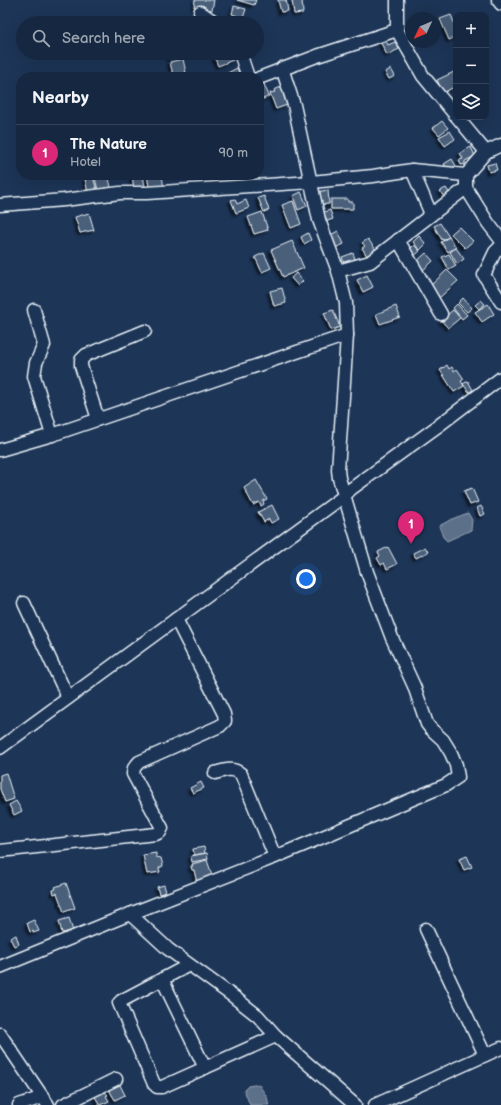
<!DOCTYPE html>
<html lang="en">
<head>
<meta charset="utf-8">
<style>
	body { margin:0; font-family:"Balsamiq Sans",sans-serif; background:#1f3048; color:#f1f3f6 }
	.controls { position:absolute; right:12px; top:12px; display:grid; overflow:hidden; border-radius:8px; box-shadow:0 4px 16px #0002 }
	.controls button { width:36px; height:36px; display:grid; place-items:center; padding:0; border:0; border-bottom:1px solid #35445a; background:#162841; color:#f1f3f6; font:20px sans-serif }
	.compass { position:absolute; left:405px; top:12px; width:36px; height:36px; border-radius:50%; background:#162841; box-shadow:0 4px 16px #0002; rotate:226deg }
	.you { position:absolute; left:306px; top:579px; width:14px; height:14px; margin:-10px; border:3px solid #fff; border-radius:50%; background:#1a73e8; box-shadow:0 0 0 6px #1a73e833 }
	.badge { display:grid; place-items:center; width:26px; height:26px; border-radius:50%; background:#db2777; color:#fff; font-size:13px; font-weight:700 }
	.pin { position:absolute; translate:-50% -33px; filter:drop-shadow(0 1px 2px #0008) }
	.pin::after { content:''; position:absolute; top:21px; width:14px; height:12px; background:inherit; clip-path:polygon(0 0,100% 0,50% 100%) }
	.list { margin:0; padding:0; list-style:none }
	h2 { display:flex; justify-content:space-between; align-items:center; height:52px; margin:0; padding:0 16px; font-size:17px }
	h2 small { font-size:13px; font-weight:400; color:#9ea6b1 }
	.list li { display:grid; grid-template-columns:26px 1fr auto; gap:12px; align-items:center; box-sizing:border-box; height:56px; padding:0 16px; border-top:1px solid #35445a }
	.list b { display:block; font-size:15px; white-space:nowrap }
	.list p { margin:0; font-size:13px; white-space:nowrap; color:#9ea6b1 }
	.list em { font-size:13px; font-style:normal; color:#9ea6b1 }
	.icon { flex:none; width:22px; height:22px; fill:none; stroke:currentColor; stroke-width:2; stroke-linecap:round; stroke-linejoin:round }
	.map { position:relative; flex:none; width:501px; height:1105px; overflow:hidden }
	.search { position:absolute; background:#162841; box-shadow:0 4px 16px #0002; left:16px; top:16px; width:248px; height:44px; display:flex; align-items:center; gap:10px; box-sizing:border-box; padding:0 14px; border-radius:22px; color:#9ea6b1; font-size:15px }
	.panel { position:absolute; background:#162841; box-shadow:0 4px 16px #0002; left:16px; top:72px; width:248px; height:108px; border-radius:16px }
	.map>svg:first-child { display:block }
	.water { fill:#5d7089; stroke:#95a4b5 }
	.building { fill:#495e7a; stroke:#e8f1f8; filter:url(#shadow) }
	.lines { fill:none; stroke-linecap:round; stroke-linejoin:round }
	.minor-casing { stroke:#e8f1f8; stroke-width:15 }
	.minor { stroke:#1d3557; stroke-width:12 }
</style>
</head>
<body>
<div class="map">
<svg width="501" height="1105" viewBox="0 0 501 1105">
	<defs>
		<filter id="shadow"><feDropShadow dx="-2.5" dy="2.5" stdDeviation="1" flood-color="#0009"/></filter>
	</defs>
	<rect width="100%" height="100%" fill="#1d3557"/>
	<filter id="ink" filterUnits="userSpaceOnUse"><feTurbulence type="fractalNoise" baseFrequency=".025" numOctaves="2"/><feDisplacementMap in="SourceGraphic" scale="8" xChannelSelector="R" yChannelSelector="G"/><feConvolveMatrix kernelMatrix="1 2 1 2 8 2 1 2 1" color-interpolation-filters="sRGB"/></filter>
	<g filter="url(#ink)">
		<g class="water">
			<polygon points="468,513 472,520 471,530 447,541 443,537 439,526 452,519"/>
			<polygon points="254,1085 259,1085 267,1097 269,1105 250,1105 244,1090 248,1086"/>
		</g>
		<g class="building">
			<polygon points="195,0 214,0 212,10 206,9 206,11 200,8 194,7"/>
			<polygon points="237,0 256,0 254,5"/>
			<polygon points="278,0 286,0 288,11 281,12"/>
			<polygon points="292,0 302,0 303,13 294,14"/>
			<polygon points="234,6 246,9 243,18 232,14"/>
			<polygon points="451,15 456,27 456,37 449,40 440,19"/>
			<polygon points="386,41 388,45 395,42 399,49 387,55 381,43"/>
			<polygon points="168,53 179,53 180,57 169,59"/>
			<polygon points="213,53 230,53 233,60 218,66"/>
			<polygon points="183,59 186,73 173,75 170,62"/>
			<polygon points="237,68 241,77 222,77 222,76"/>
			<polygon points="391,69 395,76 389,79 385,72"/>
			<polygon points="456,71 456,86 443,93 437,80"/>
			<polygon points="264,84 269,96 259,101 259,86"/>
			<polygon points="281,87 287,105 276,109 270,93 275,92 274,90"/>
			<polygon points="442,121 448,128 439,135 433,128"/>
			<polygon points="450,131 455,139 445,146 439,137"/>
			<polygon points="471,147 475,156 465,161 465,164 461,165 459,160 463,159 460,153"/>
			<polygon points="452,159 456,166 448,171 444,164"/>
			<polygon points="495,163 497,170 489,172 487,165"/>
			<polygon points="108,175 112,191 99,194 95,178"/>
			<polygon points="132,175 143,175 145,187 134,189"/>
			<polygon points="147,175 162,175 164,189 150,192"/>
			<polygon points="93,177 97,191 88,193 85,179"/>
			<polygon points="446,188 450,194 444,197 440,191"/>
			<polygon points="328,190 329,204 318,205 316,192"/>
			<polygon points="301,192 307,206 298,210 293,196"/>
			<polygon points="264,196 269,210 264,212 258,198"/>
			<polygon points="235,199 237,204 246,200 249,208 236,213 231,200"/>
			<polygon points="331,199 348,199 348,202 353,202 353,209 331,209"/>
			<polygon points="293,201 301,224 291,228 282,205"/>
			<polygon points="330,210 333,219 322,223 319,214"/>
			<polygon points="262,212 268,230 254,234 248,217"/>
			<polygon points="89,213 94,230 80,233 75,217"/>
			<polygon points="440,223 449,237 442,240 434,226"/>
			<polygon points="459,227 473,241 465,248 451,234"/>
			<polygon points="338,231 344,244 333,249 327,237"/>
			<polygon points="308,233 311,240 304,244 301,237"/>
			<polygon points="419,236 426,244 420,250 413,242"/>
			<polygon points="449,237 456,247 448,252 441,242"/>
			<polygon points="368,239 376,250 367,256 362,248 365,246 362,243"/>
			<polygon points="292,241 304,268 283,277 271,250"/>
			<polygon points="414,245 420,251 412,258 407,252"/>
			<polygon points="456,248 464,259 457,264 450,252"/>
			<polygon points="264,253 271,268 262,272 255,257"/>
			<polygon points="353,253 356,262 345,266 342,257"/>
			<polygon points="426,253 433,261 422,271 414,264"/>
			<polygon points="449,254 456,266 449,270 442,257"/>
			<polygon points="447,270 458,281 439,298 429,287"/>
			<polygon points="296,273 303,281 298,286 291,278"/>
			<polygon points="367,275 373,287 363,292 357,280"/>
			<polygon points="282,288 286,303 274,306 270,291"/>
			<polygon points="463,298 472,308 467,312 458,303"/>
			<polygon points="481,300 485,304 479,309 475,305"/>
			<polygon points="457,304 467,315 462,319 453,308"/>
			<polygon points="488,304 494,314 482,322 475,312"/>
			<polygon points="396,306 400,317 380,324 376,314"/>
			<polygon points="333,310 340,327 331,330 324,313"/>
			<polygon points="453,310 460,318 448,328 441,320"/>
			<polygon points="447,365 449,369 452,367 454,371 457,369 464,379 461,381 464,386 454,392 440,370"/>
			<polygon points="468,381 473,390 469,392 463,384"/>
			<polygon points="256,480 267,499 263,501 264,504 261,506 259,502 253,505 244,488"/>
			<polygon points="472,488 478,502 470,505 464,491"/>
			<polygon points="272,505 279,519 271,523 269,519 264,522 258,512"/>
			<polygon points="481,506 485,514 480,516 477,508"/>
			<polygon points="388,547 397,564 387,569 384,563 381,565 377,558 380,556 378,552"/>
			<polygon points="425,547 428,552 416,558 413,553"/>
			<polygon points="6,773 14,799 5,802 0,789 0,775"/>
			<polygon points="201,782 204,788 193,793 190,788"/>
			<polygon points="16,801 22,811 14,815 9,805"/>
			<polygon points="204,847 205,853 194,855 193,849"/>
			<polygon points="156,853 156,857 161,858 163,866 159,868 160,872 147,874 143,855"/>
			<polygon points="207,853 208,859 192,862 191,856"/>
			<polygon points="467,856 472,867 464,870 459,859"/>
			<polygon points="207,860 213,878 197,883 194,870 192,870 191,866 193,866 192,864"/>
			<polygon points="66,883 75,908 64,912 57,893 54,894 53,890 56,889 55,887"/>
			<polygon points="164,885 166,892 159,894 157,887"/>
			<polygon points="69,918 73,931 62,933 59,921"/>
			<polygon points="34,920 39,931 33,933 33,931 30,932 27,923"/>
			<polygon points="16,935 19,944 14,946 10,938"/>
			<polygon points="119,1083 125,1095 115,1100 108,1088"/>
			<polygon points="103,1090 108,1095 106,1096 109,1101 100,1105 94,1095"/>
		</g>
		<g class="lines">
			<defs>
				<g id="minor">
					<polyline points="397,0 397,30 423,76 456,116"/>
					<polyline points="498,0 501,4"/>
					<polyline points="200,12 216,23"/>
					<polyline points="240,53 248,77"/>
					<polyline points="259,78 317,56 397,30"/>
					<polyline points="457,117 486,152 466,175 466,188 488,223 501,240"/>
					<polyline points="486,152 501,145"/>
					<polyline points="412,170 431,214"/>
					<polyline points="0,205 64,200 120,193 147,193 311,182 373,176 412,170 466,175"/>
					<polyline points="398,240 441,314"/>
					<polyline points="501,246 495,252 484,275 501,302"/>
					<polyline points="338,271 370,262 466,188"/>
					<polyline points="34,310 44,345 36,363 34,376 52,435"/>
					<polyline points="98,419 81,366 81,360 86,355 145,331"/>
					<polyline points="0,450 52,435 347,335"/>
					<polyline points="24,603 68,698"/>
					<polyline points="0,748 344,496 351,489 438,426 501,378"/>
					<path d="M215 773C225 770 233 767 241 774L275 857"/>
					<polyline points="0,851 156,834 160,832 162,828 133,774 134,768 139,762 220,726 225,721 224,714 176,619"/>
					<polyline points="130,914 168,949 234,997 258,1016 276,1036 355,1105"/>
					<polyline points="426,929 485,1055"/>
					<polyline points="189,965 121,1001 119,1003 154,1084 157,1087 162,1087 276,1036"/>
					<polyline points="0,967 130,914 275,857 446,785 458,777 456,765 451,753 443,740 431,729 427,724 414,686 392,638 367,572 339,478 338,470 344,382 347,335 346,303 338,271 319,220 294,105 282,68"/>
					<polyline points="162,979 205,1068"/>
					<polyline points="0,1034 48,1105"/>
					<polyline points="19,1105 43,1097"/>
					<polyline points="63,1105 116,1079"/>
					<polyline points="375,1105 501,1048"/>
				</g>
			</defs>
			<use href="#minor" class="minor-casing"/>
			<use href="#minor" class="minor"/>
		</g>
	</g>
</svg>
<div class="controls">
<button>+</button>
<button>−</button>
<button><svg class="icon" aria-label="layers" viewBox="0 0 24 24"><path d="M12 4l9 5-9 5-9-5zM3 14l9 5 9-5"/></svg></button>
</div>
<svg class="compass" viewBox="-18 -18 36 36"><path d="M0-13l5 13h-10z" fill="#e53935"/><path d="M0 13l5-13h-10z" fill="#9ea6b1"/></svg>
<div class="you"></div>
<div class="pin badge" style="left:411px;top:544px">1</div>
<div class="search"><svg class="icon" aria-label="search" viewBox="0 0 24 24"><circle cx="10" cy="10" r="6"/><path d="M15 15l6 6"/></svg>Search here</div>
<section class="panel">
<h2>Nearby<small></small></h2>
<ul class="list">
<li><span class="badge">1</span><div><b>The Nature</b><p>Hotel</p></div><em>90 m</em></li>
</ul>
</section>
</div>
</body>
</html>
